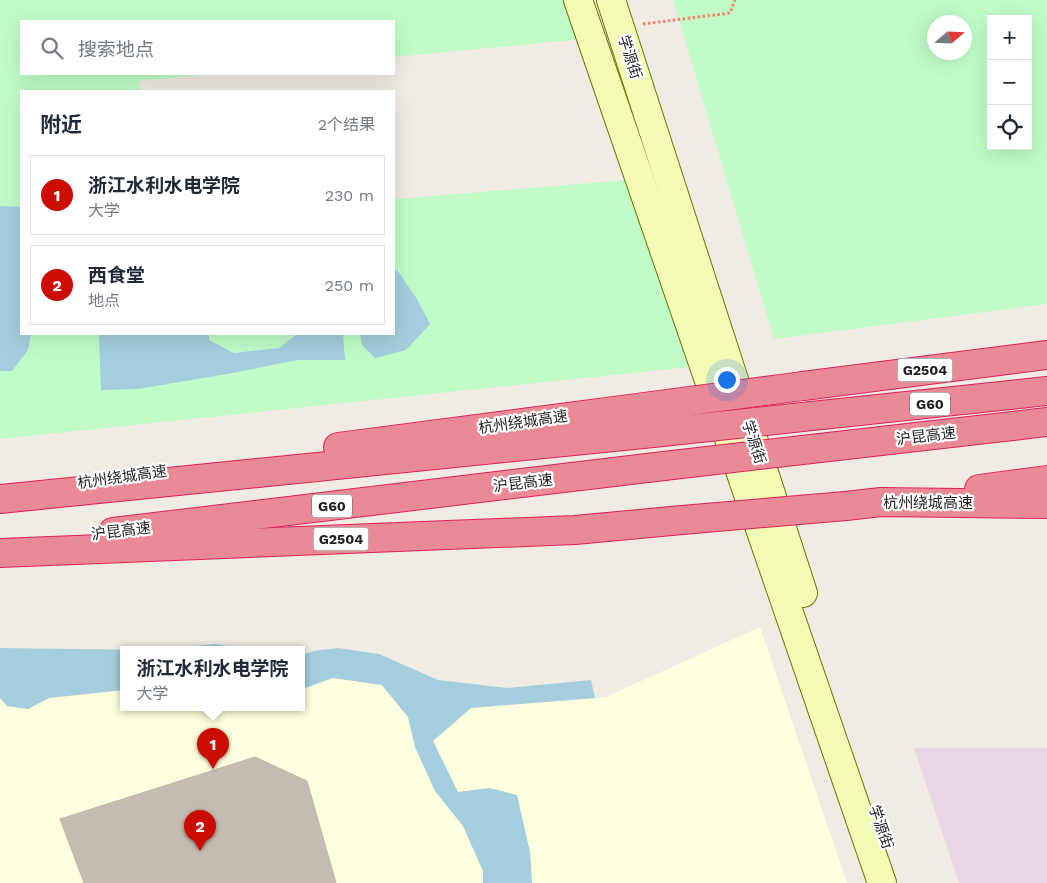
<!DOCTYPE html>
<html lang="zh">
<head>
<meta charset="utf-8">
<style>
	body { margin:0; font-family:"Work Sans","Noto Sans SC",sans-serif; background:#f2f2f3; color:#1f2937 }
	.controls { position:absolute; right:15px; top:15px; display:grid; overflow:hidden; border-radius:0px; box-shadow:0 5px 20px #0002 }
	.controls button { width:45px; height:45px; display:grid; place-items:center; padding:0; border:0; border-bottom:1px solid #e0e1e3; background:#fff; color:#1f2937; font:25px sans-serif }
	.compass { position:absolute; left:927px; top:15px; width:45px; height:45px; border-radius:50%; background:#fff; box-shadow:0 5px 20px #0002; rotate:71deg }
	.you { position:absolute; left:726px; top:379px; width:18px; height:18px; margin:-12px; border:4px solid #fff; border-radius:50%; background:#1a73e8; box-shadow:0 0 0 8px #1a73e833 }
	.badge { display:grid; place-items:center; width:32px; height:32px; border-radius:50%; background:#cd0c00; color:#fff; font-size:16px; font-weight:700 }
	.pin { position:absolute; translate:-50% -41px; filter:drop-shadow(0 1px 2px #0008) }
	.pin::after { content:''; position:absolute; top:26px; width:18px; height:15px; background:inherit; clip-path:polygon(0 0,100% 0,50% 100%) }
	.popup { position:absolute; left:120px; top:646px; width:185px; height:65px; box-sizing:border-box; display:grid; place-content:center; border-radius:0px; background:#fff; filter:drop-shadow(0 1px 4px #0005); font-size:16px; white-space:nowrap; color:#747a83 }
	.popup b { font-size:19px; color:#1f2937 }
	.popup::after { content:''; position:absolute; left:50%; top:100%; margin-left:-10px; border:10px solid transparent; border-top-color:#fff }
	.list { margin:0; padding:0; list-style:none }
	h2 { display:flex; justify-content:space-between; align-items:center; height:65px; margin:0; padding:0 20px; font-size:21px }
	h2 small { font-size:16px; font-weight:400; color:#747a83 }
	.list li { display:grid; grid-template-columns:32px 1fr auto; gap:15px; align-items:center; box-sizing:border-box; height:80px; margin:0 10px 10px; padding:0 10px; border:1px solid #e0e1e3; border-radius:0px }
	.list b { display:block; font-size:19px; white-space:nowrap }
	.list p { margin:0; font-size:16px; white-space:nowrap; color:#747a83 }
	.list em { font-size:16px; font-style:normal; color:#747a83 }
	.icon { flex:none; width:28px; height:28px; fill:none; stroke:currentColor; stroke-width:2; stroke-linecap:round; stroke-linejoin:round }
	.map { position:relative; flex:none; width:1047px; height:883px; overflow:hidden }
	.search { position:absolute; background:#fff; box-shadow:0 5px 20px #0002; left:20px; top:20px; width:375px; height:55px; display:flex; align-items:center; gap:12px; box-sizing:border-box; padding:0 18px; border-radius:0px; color:#747a83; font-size:19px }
	.panel { position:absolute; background:#fff; box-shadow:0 5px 20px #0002; left:20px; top:90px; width:375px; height:245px; border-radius:0px }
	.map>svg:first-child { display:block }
	.industrial { fill:#e9d6e4 }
	.education { fill:#fdffde }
	.park { fill:#c0fbc8; fill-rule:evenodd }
	.water { fill:#a4cede }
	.building { fill:#c4bcb3; stroke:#c2b4a6 }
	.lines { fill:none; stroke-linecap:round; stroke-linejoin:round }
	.secondary-casing { stroke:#657902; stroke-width:30 }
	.motorway-casing { stroke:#df2056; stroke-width:30 }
	.path { stroke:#fd8068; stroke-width:3; stroke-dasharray:2.5 2.5; stroke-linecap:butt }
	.secondary { stroke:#f4fbb7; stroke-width:28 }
	.motorway { stroke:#e98a96; stroke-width:28 }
	.motorway-bridge-casing { stroke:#df2056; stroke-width:30; stroke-linecap:butt }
	.motorway-bridge { stroke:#e98a96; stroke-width:28 }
	.labels { text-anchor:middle; stroke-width:4.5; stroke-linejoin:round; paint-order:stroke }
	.shield { fill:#fff; stroke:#626262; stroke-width:1 }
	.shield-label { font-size:14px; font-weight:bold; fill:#1e1e1e }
	.street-label { font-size:15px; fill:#1e1e1e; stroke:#fff }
</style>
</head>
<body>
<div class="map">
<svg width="1047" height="883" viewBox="0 0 1047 883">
	<rect width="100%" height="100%" fill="#f0ece4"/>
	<polygon class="industrial" points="914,748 1047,748 1047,883 959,883"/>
	<g class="education">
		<polygon points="760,627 847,883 532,883 530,852 490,788 458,792 433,741 471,708 606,697"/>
		<polygon points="333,678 381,685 408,717 415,747 435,791 463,826 483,871 483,883 0,883 0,698 7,706 28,709 49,698 124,690 124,708 302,708 302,689"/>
	</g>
	<g class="park">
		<polygon points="0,0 592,0 604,37 394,57 394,21 21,21 21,74 215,74 139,81 141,91 21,91 21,334 394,334 394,199 654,178 719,364 0,439"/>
		<path d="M673 0H1047V304L774 339ZM991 19H1028V146H991ZM934 22H964V52H934Z"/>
	</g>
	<g class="water">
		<polygon points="0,206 21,207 21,334 31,334 28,350 12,371 0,371"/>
		<polygon points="394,270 397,270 417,299 430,324 406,350 375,358 362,345 360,334 394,334"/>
		<polygon points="99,334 209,334 209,340 234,353 279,348 297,334 343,334 345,360 297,360 233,373 138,389 101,390"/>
		<polygon points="215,644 251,650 124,650 124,690 49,698 28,709 7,706 0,698 0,648 156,650"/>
		<polygon points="338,648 379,654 438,680 507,688 591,680 595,698 471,708 433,741 458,792 490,788 517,795 530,852 532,883 483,883 483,871 463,826 435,791 415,747 408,717 382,685 333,678 302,689 302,655 314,651"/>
	</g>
	<polygon class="building" points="255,757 307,781 336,883 84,883 60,819"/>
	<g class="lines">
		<defs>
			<g id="secondary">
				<polyline points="578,0 882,883"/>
				<polyline points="611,0 803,593"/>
			</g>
			<g id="motorway">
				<polyline points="803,386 1047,355"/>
				<polyline points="812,416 1047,391"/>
				<polyline points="338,447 644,407"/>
				<polyline points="820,448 1047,422"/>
				<polyline points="979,489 1047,480"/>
				<polyline points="0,499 653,433"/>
				<polyline points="846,506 881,502 1047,504"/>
				<polyline points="113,532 664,466"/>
				<polyline points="0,553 575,530 682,520"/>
			</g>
		</defs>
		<use href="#secondary" class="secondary-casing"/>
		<use href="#motorway" class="motorway-casing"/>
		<polyline class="path" points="643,24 730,13 735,0"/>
		<use href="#secondary" class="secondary"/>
		<use href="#motorway" class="motorway"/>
		<defs>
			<g id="motorway-bridge">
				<polyline points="644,407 803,386"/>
				<polyline points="653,433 812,416"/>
				<polyline points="664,466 820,448"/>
				<polyline points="682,520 846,506"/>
			</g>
		</defs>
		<use href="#motorway-bridge" class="motorway-bridge-casing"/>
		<use href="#motorway-bridge" class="motorway-bridge"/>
	</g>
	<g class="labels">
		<g class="shield">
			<rect x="897.5" y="358.5" width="55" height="23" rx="4"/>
			<rect x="910" y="392.5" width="40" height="23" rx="4"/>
			<rect x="312" y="494.5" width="40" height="23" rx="4"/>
			<rect x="313.5" y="527.5" width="55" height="23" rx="4"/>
		</g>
		<g class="shield-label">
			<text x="925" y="375">G2504</text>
			<text x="930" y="409">G60</text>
			<text x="332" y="511">G60</text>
			<text x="341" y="544">G2504</text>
		</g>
		<g class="street-label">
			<text transform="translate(630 57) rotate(72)" y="5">学源街</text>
			<text transform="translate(523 422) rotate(-8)" y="5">杭州绕城高速</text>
			<text transform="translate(926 436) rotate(-7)" y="5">沪昆高速</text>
			<text transform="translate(754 442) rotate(72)" y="5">学源街</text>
			<text transform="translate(122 477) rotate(-8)" y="5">杭州绕城高速</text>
			<text transform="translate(523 483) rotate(-7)" y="5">沪昆高速</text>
			<text x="928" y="508">杭州绕城高速</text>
			<text transform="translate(121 531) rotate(-7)" y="5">沪昆高速</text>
			<text transform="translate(881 827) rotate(71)" y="5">学源街</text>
		</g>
	</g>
</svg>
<div class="controls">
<button>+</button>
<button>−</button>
<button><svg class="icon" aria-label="locate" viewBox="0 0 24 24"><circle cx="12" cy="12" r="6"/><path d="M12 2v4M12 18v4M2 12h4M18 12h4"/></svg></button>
</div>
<svg class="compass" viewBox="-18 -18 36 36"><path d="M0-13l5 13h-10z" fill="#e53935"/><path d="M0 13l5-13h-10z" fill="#747a83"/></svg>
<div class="you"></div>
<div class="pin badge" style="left:213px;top:769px">1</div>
<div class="popup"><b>浙江水利水电学院</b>大学</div>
<div class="pin badge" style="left:200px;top:851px">2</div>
<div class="search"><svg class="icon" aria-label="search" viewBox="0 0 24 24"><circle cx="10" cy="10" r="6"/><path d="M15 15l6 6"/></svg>搜索地点</div>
<section class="panel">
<h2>附近<small>2个结果</small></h2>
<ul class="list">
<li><span class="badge">1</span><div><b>浙江水利水电学院</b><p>大学</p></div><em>230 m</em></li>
<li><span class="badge">2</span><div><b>西食堂</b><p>地点</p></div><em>250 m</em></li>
</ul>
</section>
</div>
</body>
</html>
